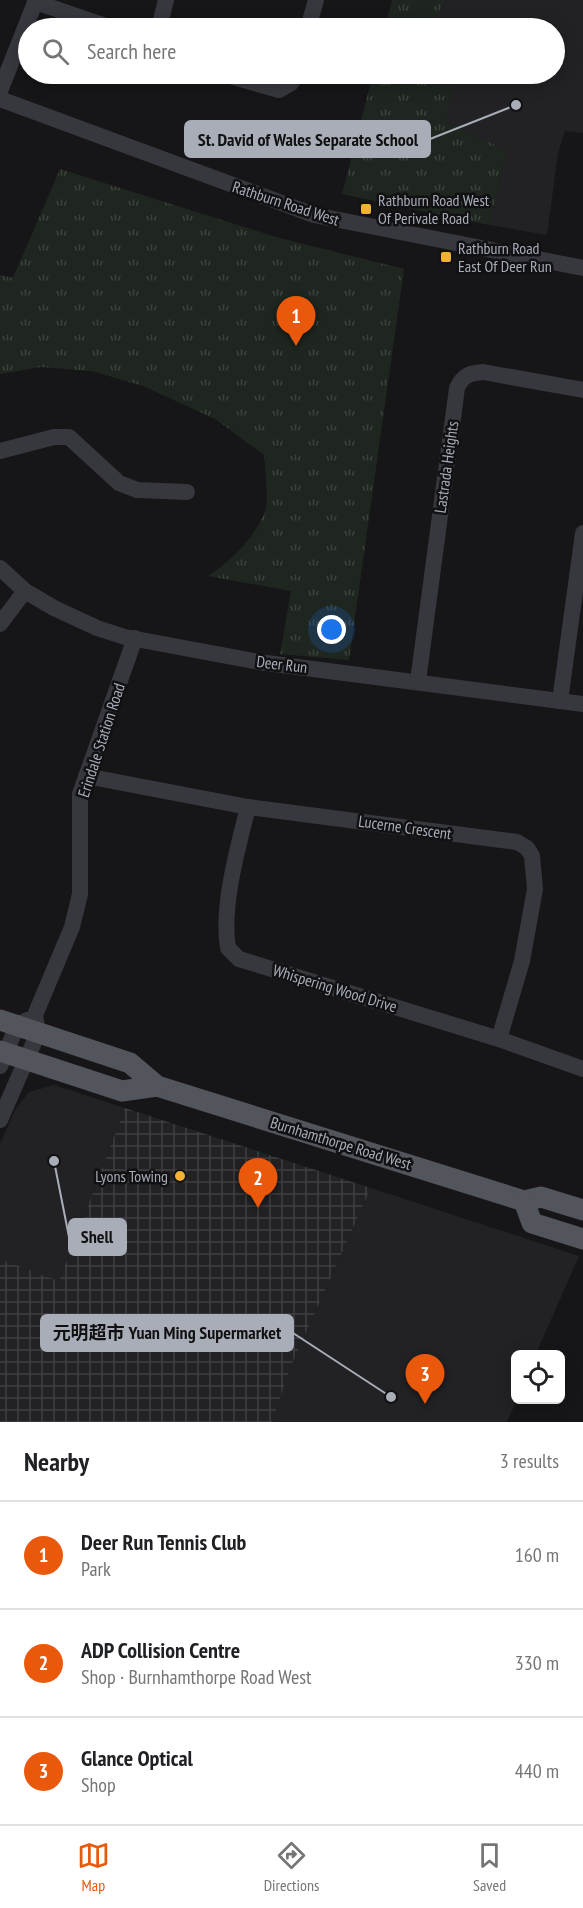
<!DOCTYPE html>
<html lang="en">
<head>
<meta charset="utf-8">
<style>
	body { margin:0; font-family:"PT Sans Narrow","Noto Sans SC",sans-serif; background:#f6f6f6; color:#202124 }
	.controls { position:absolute; right:18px; bottom:18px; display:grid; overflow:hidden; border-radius:9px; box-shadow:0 3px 15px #0003 }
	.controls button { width:54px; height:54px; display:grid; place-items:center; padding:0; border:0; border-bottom:2px solid #e0e0e0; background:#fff; color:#202124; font:30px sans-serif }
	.you { position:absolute; left:332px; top:630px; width:21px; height:21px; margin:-15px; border:4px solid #fff; border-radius:50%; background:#1a73e8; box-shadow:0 0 0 9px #1a73e833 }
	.badge { display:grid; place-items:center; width:39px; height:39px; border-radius:50%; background:#ea580c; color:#fff; font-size:20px; font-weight:700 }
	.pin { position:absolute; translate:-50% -50px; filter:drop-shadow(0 2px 3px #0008) }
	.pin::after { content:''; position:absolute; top:32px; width:21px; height:18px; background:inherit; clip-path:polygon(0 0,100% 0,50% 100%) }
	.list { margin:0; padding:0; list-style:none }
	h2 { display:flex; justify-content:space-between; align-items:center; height:78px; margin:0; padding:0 24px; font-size:26px }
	h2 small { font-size:20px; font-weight:400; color:#757577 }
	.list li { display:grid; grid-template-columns:39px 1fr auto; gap:18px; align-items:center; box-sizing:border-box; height:108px; padding:0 24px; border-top:2px solid #e0e0e0 }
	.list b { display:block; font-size:22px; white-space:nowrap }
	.list p { margin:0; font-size:20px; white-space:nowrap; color:#757577 }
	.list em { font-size:20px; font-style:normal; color:#757577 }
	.icon { flex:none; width:33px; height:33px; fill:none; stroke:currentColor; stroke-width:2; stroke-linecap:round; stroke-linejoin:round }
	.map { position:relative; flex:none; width:583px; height:1422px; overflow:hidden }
	.search { position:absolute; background:#fff; box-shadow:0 3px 15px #0003; left:18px; right:18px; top:18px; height:66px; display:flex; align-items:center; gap:15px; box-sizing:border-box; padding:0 21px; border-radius:33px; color:#757577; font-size:22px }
	.sheet { height:402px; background:#fff }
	nav { display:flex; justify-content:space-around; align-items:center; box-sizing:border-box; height:84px; border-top:2px solid #e0e0e0; background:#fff; font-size:16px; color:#757577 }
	nav a { display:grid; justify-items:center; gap:3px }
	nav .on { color:#ea580c }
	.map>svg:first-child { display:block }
	.built { fill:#222225 }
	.industrial { fill:url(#industrial-grid) }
	.park { fill:url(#park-tufts) }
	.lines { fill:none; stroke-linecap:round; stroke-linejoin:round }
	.minor { stroke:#37383d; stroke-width:16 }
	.major { stroke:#53555c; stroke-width:21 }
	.poi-dot { fill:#f2b134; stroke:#111113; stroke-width:2 }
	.labels { text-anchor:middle; stroke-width:5; stroke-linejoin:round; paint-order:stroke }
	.poi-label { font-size:16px; fill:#a8adb8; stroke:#111113; text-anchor:start }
	.street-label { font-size:16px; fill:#a8adb8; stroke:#111113 }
	.leader { fill:none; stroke:#a8adb8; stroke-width:2 }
	.callout-dot { fill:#a8adb8; stroke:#111113; stroke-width:2 }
	.callout { fill:#a8adb8; stroke:#a8adb8; stroke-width:2 }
	.callout-label { font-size:18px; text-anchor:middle; font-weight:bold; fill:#111 }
</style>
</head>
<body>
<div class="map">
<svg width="583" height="1422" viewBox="0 0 583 1422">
	<defs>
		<pattern id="industrial-grid" width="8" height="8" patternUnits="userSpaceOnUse" patternTransform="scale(1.5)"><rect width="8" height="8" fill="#222225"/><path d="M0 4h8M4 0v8" fill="none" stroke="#3f3f43"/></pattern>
		<pattern id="park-tufts" width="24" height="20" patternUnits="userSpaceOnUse" patternTransform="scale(1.5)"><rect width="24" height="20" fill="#1e261f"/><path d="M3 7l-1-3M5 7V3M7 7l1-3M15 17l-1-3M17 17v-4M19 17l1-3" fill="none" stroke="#3c433d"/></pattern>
	</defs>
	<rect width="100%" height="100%" fill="#161618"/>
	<g class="built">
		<polygon points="447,0 583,0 583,133 565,131 558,153 547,235 489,225 507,150 446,123 429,86 430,74 554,74 554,28 433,28 433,19"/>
		<polygon points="54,1085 125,1108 59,1281 0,1259 0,1144 15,1110 29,1092"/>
		<polygon points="371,1188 579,1256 536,1354 516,1354 517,1400 507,1422 271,1422 290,1368"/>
	</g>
	<polygon class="industrial" points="125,1108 371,1188 290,1368 272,1422 0,1422 0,1259 59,1281"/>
	<g class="park">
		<polygon points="392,0 447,0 433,19 433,28 385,28"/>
		<polygon points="373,74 430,74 429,86 451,87 446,123 507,150 489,225 342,194"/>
		<path d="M60 169 276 237 404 269 349 660 280 654 291 591 208 576C231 561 255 538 265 511 269 500 265 468 264 455L215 419 143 386 92 371 41 367 0 374V275L13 278Z"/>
	</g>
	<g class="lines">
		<g class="minor">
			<polyline points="35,2 112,28"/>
			<polyline points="159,28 166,0"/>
			<polyline points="308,28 316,0"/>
			<polyline points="223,74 279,90 291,83 297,74"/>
			<polyline points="0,91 36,0"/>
			<polyline points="0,99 314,215 583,268"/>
			<polyline points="0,451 54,437 69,437 119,483 137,490 187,492"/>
			<polyline points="0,568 25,591 54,608 97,628 125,637 259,662 583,704"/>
			<polyline points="0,624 25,591"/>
			<path d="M418 681 457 388C463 375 470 373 483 372L583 390"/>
			<polyline points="560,701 583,533"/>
			<polyline points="86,776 248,807 517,842 527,848 532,856 535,889 522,961 499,1039"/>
			<path d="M248 807C238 848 221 906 228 948L239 959 499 1039 583 1069"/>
			<polyline points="0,1066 17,1026 27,1020"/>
			<polyline points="0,1120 38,1033 35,1015 72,927 80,894 80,794 135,638"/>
		</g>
		<g class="major">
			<polyline points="0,1020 130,1063 157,1086 524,1201 541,1197 583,1210"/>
			<polyline points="0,1051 122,1091 157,1086"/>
			<polyline points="524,1201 532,1223 583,1239"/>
		</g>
	</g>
	<g class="poi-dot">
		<rect x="360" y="203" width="12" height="12" rx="3"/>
		<rect x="440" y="251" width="12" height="12" rx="3"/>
		<circle cx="180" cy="1176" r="6"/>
	</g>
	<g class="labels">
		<g class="poi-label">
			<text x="378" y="206">Rathburn Road West<tspan x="378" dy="18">Of Perivale Road</tspan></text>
			<text x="458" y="254">Rathburn Road<tspan x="458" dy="18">East Of Deer Run</tspan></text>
			<text x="168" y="1182" text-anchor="end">Lyons Towing</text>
		</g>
		<g class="street-label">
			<text transform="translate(286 203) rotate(18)" y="6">Rathburn Road West</text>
			<text transform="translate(446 467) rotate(-82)" y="6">Lastrada Heights</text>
			<text transform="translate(282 664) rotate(7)" y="6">Deer Run</text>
			<text transform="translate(101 740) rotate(-72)" y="6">Erindale Station Road</text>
			<text transform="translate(405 827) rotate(8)" y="6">Lucerne Crescent</text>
			<text transform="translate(335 988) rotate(17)" y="6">Whispering Wood Drive</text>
			<text transform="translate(341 1143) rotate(17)" y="6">Burnhamthorpe Road West</text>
		</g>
	</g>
	<path class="leader" d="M516 105L430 139M54 1161L69 1237M391 1397L293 1333"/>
	<g class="callout-dot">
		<circle cx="516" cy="105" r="6"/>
		<circle cx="54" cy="1161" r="6"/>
		<circle cx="391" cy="1397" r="6"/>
	</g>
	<g class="callout">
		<rect x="185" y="121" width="245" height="36" rx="6"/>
		<rect x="69" y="1219" width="57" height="36" rx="6"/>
		<rect x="41" y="1315" width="252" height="36" rx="6"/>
	</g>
	<g class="callout-label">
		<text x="308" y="146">St. David of Wales Separate School</text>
		<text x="97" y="1243">Shell</text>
		<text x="167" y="1339">元明超市 Yuan Ming Supermarket</text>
	</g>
</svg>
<div class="controls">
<button><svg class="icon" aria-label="locate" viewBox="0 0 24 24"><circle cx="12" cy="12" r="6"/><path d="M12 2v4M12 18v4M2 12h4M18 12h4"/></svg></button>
</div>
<div class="you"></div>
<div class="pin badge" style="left:296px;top:346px">1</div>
<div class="pin badge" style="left:258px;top:1208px">2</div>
<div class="pin badge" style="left:425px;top:1404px">3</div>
<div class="search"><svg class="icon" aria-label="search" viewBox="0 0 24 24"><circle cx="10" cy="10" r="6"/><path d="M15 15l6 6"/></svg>Search here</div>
</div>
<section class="sheet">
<h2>Nearby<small>3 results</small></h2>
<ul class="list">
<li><span class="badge">1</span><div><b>Deer Run Tennis Club</b><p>Park</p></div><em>160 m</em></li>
<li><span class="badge">2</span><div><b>ADP Collision Centre</b><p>Shop · Burnhamthorpe Road West</p></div><em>330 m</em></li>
<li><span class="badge">3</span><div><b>Glance Optical</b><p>Shop</p></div><em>440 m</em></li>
</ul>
</section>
<nav>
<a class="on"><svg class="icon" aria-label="map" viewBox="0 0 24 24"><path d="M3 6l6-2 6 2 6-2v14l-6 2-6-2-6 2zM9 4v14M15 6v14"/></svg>Map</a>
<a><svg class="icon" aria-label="directions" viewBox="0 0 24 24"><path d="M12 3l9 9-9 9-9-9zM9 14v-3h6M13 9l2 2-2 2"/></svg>Directions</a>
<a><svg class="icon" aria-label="saved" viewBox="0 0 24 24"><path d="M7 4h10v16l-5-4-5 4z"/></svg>Saved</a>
</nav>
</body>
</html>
